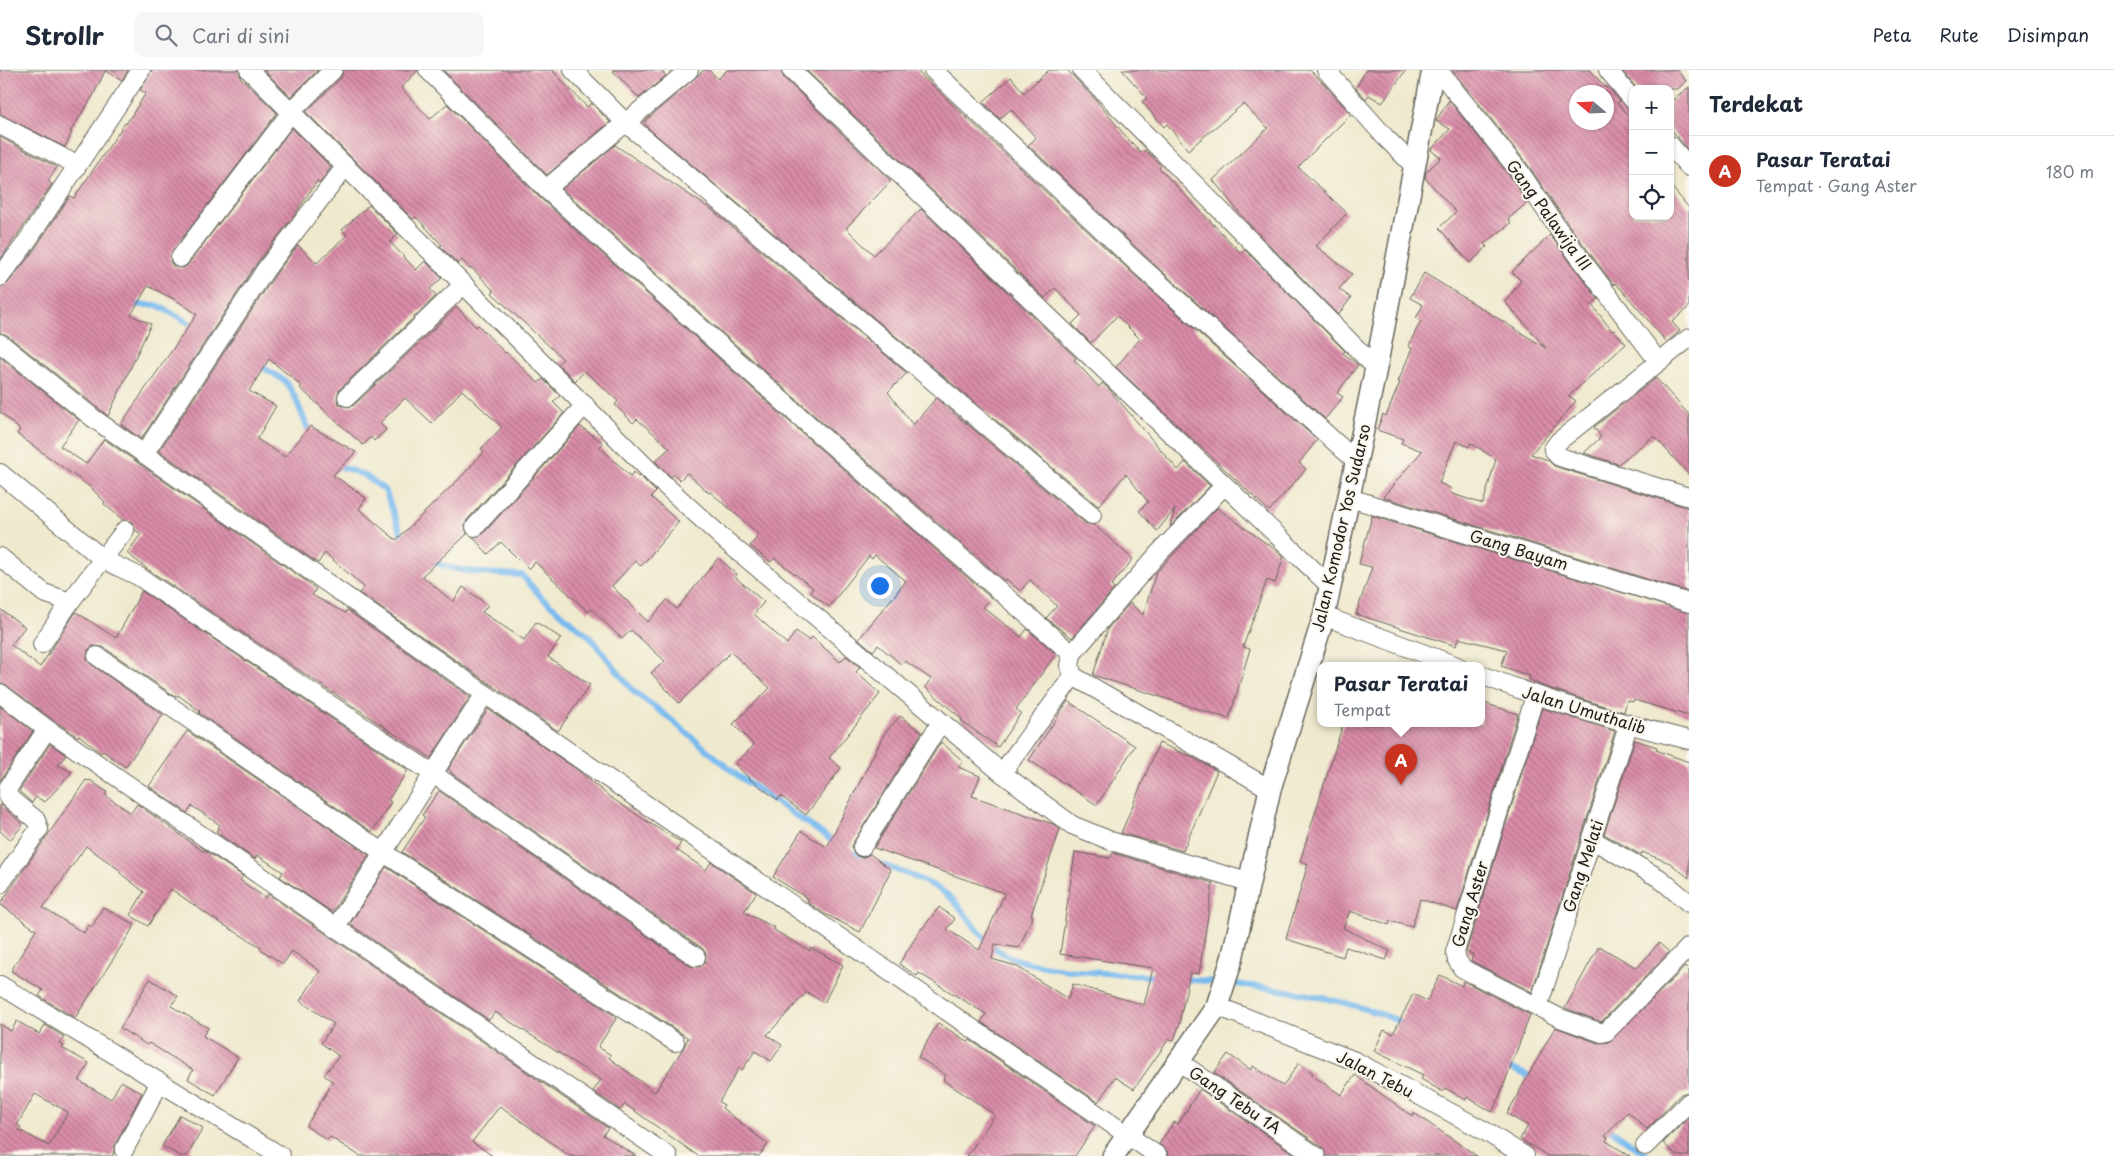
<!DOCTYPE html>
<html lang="id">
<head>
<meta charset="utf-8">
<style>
	body { margin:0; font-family:"Playpen Sans",sans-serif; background:#f6f6f7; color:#1f2937 }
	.controls { position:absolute; right:15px; top:15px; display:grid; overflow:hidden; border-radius:10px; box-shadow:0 1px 4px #0004 }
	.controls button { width:45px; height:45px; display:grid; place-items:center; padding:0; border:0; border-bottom:1px solid #e0e1e3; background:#fff; color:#1f2937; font:25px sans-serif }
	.compass { position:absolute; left:1569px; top:15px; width:45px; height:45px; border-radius:50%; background:#fff; box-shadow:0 1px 4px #0004; rotate:289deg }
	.you { position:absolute; left:879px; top:515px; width:18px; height:18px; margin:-12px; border:4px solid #fff; border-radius:50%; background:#1a73e8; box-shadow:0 0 0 8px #1a73e833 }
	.badge { display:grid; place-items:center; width:32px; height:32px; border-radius:50%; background:#c8321e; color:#fff; font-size:16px; font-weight:700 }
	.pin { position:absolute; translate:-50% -41px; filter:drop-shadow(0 1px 2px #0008) }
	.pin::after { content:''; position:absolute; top:26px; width:18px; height:15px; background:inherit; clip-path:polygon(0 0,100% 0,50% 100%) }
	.popup { position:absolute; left:1317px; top:592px; width:168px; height:65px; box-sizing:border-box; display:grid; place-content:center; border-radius:10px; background:#fff; filter:drop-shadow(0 1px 4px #0005); font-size:16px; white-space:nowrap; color:#747a83 }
	.popup b { font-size:19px; color:#1f2937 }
	.popup::after { content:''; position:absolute; left:50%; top:100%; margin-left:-10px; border:10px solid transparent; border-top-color:#fff }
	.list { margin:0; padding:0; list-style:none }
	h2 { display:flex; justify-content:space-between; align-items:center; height:65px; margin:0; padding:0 20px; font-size:21px }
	h2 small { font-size:16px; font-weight:400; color:#747a83 }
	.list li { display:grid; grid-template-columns:32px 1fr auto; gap:15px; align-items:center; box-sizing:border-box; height:70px; padding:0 20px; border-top:1px solid #e0e1e3 }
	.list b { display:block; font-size:19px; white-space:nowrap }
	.list p { margin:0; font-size:16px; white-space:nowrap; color:#747a83 }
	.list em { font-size:16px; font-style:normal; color:#747a83 }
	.icon { flex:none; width:28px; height:28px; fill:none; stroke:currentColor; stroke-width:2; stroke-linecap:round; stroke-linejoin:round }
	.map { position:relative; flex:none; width:1689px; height:1086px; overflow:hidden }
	header { display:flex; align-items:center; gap:30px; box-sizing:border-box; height:70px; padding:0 25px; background:#fff; border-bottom:1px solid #e0e1e3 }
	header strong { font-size:24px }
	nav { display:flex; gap:28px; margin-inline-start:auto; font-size:18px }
	.search { width:350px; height:45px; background:#f6f6f7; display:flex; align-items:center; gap:12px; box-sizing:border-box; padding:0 18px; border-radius:10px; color:#747a83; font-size:19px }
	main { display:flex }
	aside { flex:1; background:#fff }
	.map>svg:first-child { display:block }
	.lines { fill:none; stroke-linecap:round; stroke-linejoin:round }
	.stream { stroke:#7abbef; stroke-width:6 }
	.building { fill:url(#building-back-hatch); fill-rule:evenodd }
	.minor-casing { stroke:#66645a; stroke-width:20 }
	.tertiary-casing { stroke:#66645a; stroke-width:24 }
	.minor { stroke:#fff; stroke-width:18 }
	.tertiary { stroke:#fff; stroke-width:21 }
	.labels { text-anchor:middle; stroke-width:4; stroke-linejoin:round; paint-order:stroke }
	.street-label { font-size:16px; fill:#1c1c1c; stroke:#fbf7ec }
</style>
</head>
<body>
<header>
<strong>Strollr</strong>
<div class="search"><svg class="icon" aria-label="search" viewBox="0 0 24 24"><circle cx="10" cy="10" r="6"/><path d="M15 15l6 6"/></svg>Cari di sini</div>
<nav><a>Peta</a><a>Rute</a><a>Disimpan</a></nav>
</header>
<main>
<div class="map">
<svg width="1689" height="1086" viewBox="0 0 1689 1086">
	<defs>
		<pattern id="building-back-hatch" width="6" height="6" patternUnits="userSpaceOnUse" patternTransform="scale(1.25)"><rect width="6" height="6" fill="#da8da9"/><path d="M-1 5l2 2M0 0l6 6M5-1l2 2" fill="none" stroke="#b07289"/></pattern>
	</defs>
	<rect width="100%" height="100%" fill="#fbf7ec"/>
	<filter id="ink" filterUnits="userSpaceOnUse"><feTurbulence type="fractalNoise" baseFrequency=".02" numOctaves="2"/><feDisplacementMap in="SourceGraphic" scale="10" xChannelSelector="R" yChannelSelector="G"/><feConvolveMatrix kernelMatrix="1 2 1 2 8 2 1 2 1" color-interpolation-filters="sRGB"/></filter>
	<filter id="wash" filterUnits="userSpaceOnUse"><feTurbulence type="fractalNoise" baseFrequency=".0096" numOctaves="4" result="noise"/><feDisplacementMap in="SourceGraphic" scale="20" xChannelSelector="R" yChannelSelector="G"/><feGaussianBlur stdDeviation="1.12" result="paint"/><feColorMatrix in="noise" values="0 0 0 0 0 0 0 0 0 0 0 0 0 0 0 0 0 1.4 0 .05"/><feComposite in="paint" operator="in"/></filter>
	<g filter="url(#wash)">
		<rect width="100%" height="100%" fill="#efe9ce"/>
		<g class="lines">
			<g class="stream">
				<polyline points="0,177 28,200"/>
				<polyline points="130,235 157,235 235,279"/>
				<polyline points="256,293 285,311 294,325 311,366"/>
				<polyline points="334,394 364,405 385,420 402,466 405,470"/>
				<path d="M430 490C459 504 490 503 522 505L541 527 590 567 633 621 663 643 737 705 837 774"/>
				<polyline points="847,781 870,790"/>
				<path d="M880 794C903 803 932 811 951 828 971 847 983 876 1010 887 1052 903 1114 903 1160 907"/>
				<path d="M1182 909C1257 915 1337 924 1406 954"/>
				<polyline points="1503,995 1535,1009"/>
				<polyline points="1606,1056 1648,1086"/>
			</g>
		</g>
		<g id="blocks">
			<g class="building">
				<polygon points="0,0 128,0 122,10 105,1 93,26 70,62 72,63 65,77 0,44"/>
				<polygon points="152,0 239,0 241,8 277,43 172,182 170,192 174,197 184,198 188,194 292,58 331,97 320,113 317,111 293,147 257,193 141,369 121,354 197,244 176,230 148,216 131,245 151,254 108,346 7,265 0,263 0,217 8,213 32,183 70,126 74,128 125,53 126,54 146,23 140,20"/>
				<polygon points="264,0 318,0 291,27"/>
				<polygon points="343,0 418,0 401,18 430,49 447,34 539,127 811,371 991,528 983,537 1021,567 1027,559 1056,584 1016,639 1021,643 998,677 961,651 962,649 925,617 931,609 905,591 902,595 878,575 873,581 859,569 906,511 875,485 872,489 869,486 829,537 810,522 813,518 774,488 771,492 750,476 759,465 736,444 710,422 709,423 687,403 680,410 674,404 671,407 655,391 670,378 637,349 633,353 615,335 618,331 585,301 575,311 558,294 563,289 492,223 494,221 472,198 470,199 462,190 458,194 440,176 442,175 416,147 413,149 306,42 341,8"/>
				<polygon points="443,0 552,0 587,37 591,33 610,52 547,105"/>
				<polygon points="612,0 661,0 666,6 639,28"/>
				<polygon points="704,0 709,0 718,9 727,0 781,0 784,8 891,111 846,158 860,172 874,185 921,139 1076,288 1074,290 1099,317 1102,313 1108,318 1178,400 1185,392 1210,416 1170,457 1175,439 1157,461 1139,441 1148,432 1126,404 1098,436 649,59 644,52"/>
				<polygon points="806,0 916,0 1130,201 1317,370 1299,393 1306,399 1269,441 1116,297 1140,269 1117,246 1091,273 1072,254 1081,245 1055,218 1045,228"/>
				<polygon points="1049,0 1067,0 1096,30 1128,69 1142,83 1145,80 1161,96 1159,98 1241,183 1245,180 1345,281 1343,283 1358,295 1337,323 1343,327 1325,349 1144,185 1028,75 1036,68 1011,39 1000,49 983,32 1011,7 1024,23"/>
				<polygon points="1122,0 1310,0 1324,14 1351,44 1298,97 1347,143 1316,176 1352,204 1339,219 1351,228 1338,245 1245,150 1213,110 1268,58 1243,34 1188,80 1167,54 1164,57 1142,32 1147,28"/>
				<polygon points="1366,0 1406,0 1382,33 1369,25 1366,29 1356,18"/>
				<path d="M1452 0H1590L1606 18 1608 17 1620 31 1617 33 1633 52V146H1670V115L1689 138V237L1672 252 1680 261 1667 272 1621 219 1615 213 1614 215 1568 154 1528 95ZM1576 22H1606V52H1576Z"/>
				<polygon points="1625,0 1677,0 1686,11 1678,19 1637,19 1623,2"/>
				<polygon points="1689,17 1689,81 1670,58 1670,32"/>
				<polygon points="1449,30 1511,108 1528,132 1508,149 1511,153 1484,174 1487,177 1470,193 1439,158 1456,142 1425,108 1426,102 1441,88 1431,80 1450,59 1436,51"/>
				<polygon points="0,67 57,97 48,111 52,114 0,190"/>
				<polygon points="615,75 712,140 907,303 888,322 913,355 936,328 1085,453 1094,455 1133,489 1111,516 1114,519 1072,568 1046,548 1057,536 1030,510 1020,521 1006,509 1005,511 825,355 562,119"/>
				<path d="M369 135 398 164 390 172 416 200 425 191 442 208 430 219 436 226 339 320 337 329 340 335 349 337 354 335 457 237 476 257 478 255 505 283 506 282 538 313 543 309 560 326 553 332 564 343 467 450 465 455 467 464 422 506 453 532 463 517 488 535 482 542 524 570 536 552 561 568 548 587 590 615 558 661 359 523 364 517 325 483 318 493 159 381 275 205 298 175 317 193 347 165 342 160ZM269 289 302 316 300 318 363 375 371 367 374 371 386 360 380 353 405 328 432 353 462 320 502 357 481 379 484 382 459 409 396 470 359 439 366 428 333 405 356 382 310 356 285 387 257 369 276 336 249 321Z"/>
				<path d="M1550 165 1598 229 1592 235 1612 261 1614 260 1626 274 1569 326 1576 331 1531 384 1548 390 1554 396 1563 399 1689 438V522L1383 427 1422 381 1401 373 1403 369 1377 360 1383 344 1386 346 1400 312H1398L1412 278 1408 276 1421 251 1416 248 1423 235 1410 228 1424 203 1546 278 1505 232 1521 211 1512 202ZM1456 371 1469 377 1471 373 1496 389 1483 434 1450 423 1452 419 1439 413Z"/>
				<polygon points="0,287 79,350 60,376 86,394 104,369 306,511 316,519 312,525 345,543 347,540 470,627 431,688 150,501 127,483 141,464 135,460 132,452 123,450 104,434 105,432 90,417 17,364 20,360 0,342"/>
				<polygon points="1656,308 1689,345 1689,405 1654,366 1618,394 1584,383 1601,367 1594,357"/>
				<polygon points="580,356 603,373 600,377 630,406 634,402 638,407 640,406 656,422 651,427 679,452 641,496 635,491 612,516 648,552 667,530 677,539 718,488 737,504 735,507 764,532 754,544 787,574 796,561 809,571 812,567 840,592 846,586 860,597 856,602 880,624 829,688 841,698 806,745 781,726 778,730 750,709 735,694 754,675 733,654 770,618 731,582 679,633 651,603 665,591 631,560 622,569 591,539 588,542 535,492 528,499 501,472 488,484 473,467 483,464"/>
				<polygon points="1217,438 1284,486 1275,513 1267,510 1243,577 1250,579 1229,649 1093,605 1108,558 1130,533 1143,545 1156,503"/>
				<polygon points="1372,446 1689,543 1689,646 1634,630 1633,632 1627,630 1624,642 1613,639 1540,615 1529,609 1530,606 1501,596 1507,580 1458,568 1456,576 1356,544 1372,497 1359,494"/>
				<polygon points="142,521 408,700 388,730 391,732 372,762 199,643 200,641 178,625 176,627 103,577 93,576 88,580 87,590 91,594 163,645 125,697 103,681 101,683 79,665 78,667 53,650 6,615 0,613 0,539 25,557 11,575 40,597 76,542 116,568"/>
				<polygon points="1068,631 1135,676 1097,735 1029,690"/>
				<polygon points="1481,632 1518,644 1457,841 1420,829 1412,857 1390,851 1389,855 1350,841 1343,858 1390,881 1386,890 1346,877 1343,887 1286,869 1308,794 1300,791 1343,654 1481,654"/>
				<polygon points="0,636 33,661 0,711"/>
				<polygon points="1542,638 1615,661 1532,922 1471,891 1473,884 1466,882"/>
				<polygon points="488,639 575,698 610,727 665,763 681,772 677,780 706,800 711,792 756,823 744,842 775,858 774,860 810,881 811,878 843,895 824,933 807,922 767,965 782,975 771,991 755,981 742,1000 739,998 719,1032 724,1035 722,1038 768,1074 759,1086 698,1086 625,1034 620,1040 593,1021 601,1010 495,942 489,950 350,854 386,797 617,947 598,977 611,985 609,988 655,1022 684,977 688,968 681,963 402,782 425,747 422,745 439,721 690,896 700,897 705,893 706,883 702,878 451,703 452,702 448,699"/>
				<polygon points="900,646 922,662 851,776 853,782 857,786 862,788 870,784 891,800 860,862 825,844 807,832 809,829 773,807 801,761 827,777 884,664"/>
				<polygon points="187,661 369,785 332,842 280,807 283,802 257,785 255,789 216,762 220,755 192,736 187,743 149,716"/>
				<polygon points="1635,670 1657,677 1656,680 1689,692 1689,808 1670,793 1642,782 1641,785 1604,764"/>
				<polygon points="941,672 963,691 958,697 980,706 972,726 1053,754 1060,759 1031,845 1033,846 1019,878 995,874 992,889 1016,896 1068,929 1073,914 1144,935 1153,898 1060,884 1075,782 1110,788 1113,783 1213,813 1199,904 1190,903 1180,949 1181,950 1174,970 1169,969 1134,1019 1115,1007 1098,1032 981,952 986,944 919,903 917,906 899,894 921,859 922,859 939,837 955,849 947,859 979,880 1005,823 874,778"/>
				<polygon points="1159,673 1192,687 1217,701 1183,781 1121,763"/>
				<polygon points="50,674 66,685 58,695 72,702 45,732 36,727 32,733 19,721"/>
				<polygon points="86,710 89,711 90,710 107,722 105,725 131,743 137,734 203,781 204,780 243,806 240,810 265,828 268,824 608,1058 603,1065 636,1086 570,1086 500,1036 472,1072 493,1086 360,1086 330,1067 327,1070 306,1056 333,1012 324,1005 339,986 321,973 334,954 300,931 320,901 292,881 283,894 260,879 261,877 217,851 171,819 148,856 130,845 144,822 120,803 121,801 86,776 43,838 84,863 88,855 92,857 103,837 135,855 75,948 39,926 43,920 11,901 36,860 0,834"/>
				<polygon points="0,734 23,755 10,770 0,761"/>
				<polygon points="1659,873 1669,882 1601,952 1565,938 1599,876 1637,898"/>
				<polygon points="1685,897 1689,901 1689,1022 1681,1024 1647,1059 1628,1042 1605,1066 1608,1068 1606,1071 1630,1086 1548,1086 1520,1069 1528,1056 1507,1044 1555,957 1598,973 1609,972"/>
				<polygon points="1440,905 1462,916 1463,911 1530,945 1497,1033 1492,1042 1467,1027 1466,1030 1445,1018 1443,1022 1421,1009 1423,1005 1374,981 1384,960 1393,964 1413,924 1427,931"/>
				<polygon points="150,909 178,926 171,936 208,958 203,966 238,987 215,1025 188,1009 193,1000 149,973 147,975 120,958"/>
				<path d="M17 951 39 964 45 955 64 967 60 974 64 976 62 978 89 993 79 1011 111 1029 121 1011 142 1023 115 1075 113 1086H0V954L11 961ZM35 1024 68 1042 49 1076 19 1060 21 1057 17 1055Z"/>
				<polygon points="938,953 968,972 970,970 1095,1056 1075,1086 967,1086 995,1045 943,1010 946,1005 918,987"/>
				<polygon points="1228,984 1251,1000 1253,996 1283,1016 1299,993 1313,1003 1312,1005 1341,1025 1355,1005 1412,1046 1414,1043 1477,1086 1326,1086 1322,1077 1214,1003"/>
				<polygon points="1200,1019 1297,1086 1168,1086 1167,1081 1159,1074 1174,1052 1178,1054"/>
				<polygon points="180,1045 203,1058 187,1086 180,1086 162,1076"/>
				<polygon points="1689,1047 1689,1086 1678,1086 1663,1073"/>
			</g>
		</g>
	</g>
	<g filter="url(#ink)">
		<use href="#blocks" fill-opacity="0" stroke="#66645a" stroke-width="1"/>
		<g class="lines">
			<defs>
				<g id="minor">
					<polyline points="249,0 657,408 726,471 1002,703 1072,755 1111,771 1248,812"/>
					<polyline points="428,0 546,119 818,363 1072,584 1070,596 1073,606 1270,719"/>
					<polyline points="573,0 626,53 1092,445"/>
					<polyline points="791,0 1330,516"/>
					<polyline points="933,0 1137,193 1356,391"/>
					<polyline points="1082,0 1376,298"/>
					<polyline points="1326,0 1385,67 1415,97"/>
					<polyline points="1438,0 1520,102 1559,160 1658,291"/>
					<polyline points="1608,0 1633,30"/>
					<polyline points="0,55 77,95"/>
					<polyline points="1670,75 1689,97"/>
					<polyline points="546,119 689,0"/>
					<polyline points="180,188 292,41 333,0"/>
					<polyline points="0,207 23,177 141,0"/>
					<polyline points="1689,268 1559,371 1553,379 1558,386 1566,389 1689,427"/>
					<path d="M0 273 93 348 485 624C433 701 386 780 335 858"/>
					<polyline points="347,327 464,214"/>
					<polyline points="144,384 266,199 346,96"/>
					<polyline points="0,403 104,490 138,506 432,703 696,887"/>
					<polyline points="1350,428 1689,533"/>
					<polyline points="475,457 585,335"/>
					<polyline points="0,487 44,523 70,532 125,460"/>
					<polyline points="1324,546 1457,596"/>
					<polyline points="42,574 70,532"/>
					<polyline points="1072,584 1157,485 1224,416"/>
					<polyline points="97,586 384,783 675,972"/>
					<path d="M1481 605C1549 631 1618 653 1689 670"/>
					<polyline points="0,623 47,659 668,1086"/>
					<polyline points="485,624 1158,1086"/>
					<polyline points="1535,626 1455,882 1457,890 1462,898 1475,905 1560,948 1602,963 1606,962 1689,877"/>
					<polyline points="1002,703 1073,606"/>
					<polyline points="1591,769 1659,808 1689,833"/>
					<polyline points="862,777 941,652"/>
					<polyline points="0,814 39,759 36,750 8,727 8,718 47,659"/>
					<polyline points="0,915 281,1086"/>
					<polyline points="1217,936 1355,991 1483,1060 1525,1086"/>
					<polyline points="1538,937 1628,656"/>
					<polyline points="1178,991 1316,1086"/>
					<polyline points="1645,1076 1689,1032"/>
					<polyline points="124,1080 160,1012"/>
				</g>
				<polyline id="tertiary" points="1113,1086 1217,936 1232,889 1270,719 1324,546 1376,298 1433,0"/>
			</defs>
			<use href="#minor" class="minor-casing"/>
			<use href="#tertiary" class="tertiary-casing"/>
			<use href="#minor" class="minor"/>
			<use href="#tertiary" class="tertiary"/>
		</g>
	</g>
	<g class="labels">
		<g class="street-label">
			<text transform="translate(1549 145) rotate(54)" y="6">Gang Palawija III</text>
			<text transform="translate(1341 458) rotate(-77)" y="6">Jalan Komodor Yos Sudarso</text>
			<text transform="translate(1519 480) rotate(17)" y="6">Gang Bayam</text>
			<text transform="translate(1584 640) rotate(17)" y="6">Jalan Umuthalib</text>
			<text transform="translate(1583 796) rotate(-72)" y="6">Gang Melati</text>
			<text transform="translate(1470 834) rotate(-73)" y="6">Gang Aster</text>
			<text transform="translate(1375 1004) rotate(27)" y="6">Jalan Tebu</text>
			<text transform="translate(1235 1030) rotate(34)" y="6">Gang Tebu 1A</text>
		</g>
	</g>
</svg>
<div class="controls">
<button>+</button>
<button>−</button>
<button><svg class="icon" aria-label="locate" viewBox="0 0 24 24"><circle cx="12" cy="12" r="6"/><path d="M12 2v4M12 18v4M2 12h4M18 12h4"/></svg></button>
</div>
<svg class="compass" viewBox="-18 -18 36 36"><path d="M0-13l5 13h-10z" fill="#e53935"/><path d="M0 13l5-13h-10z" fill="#747a83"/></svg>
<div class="you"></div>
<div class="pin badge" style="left:1401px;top:715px">A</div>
<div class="popup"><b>Pasar Teratai</b>Tempat</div>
</div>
<aside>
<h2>Terdekat<small></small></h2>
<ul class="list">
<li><span class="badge">A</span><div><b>Pasar Teratai</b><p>Tempat · Gang Aster</p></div><em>180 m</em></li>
</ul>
</aside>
</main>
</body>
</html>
